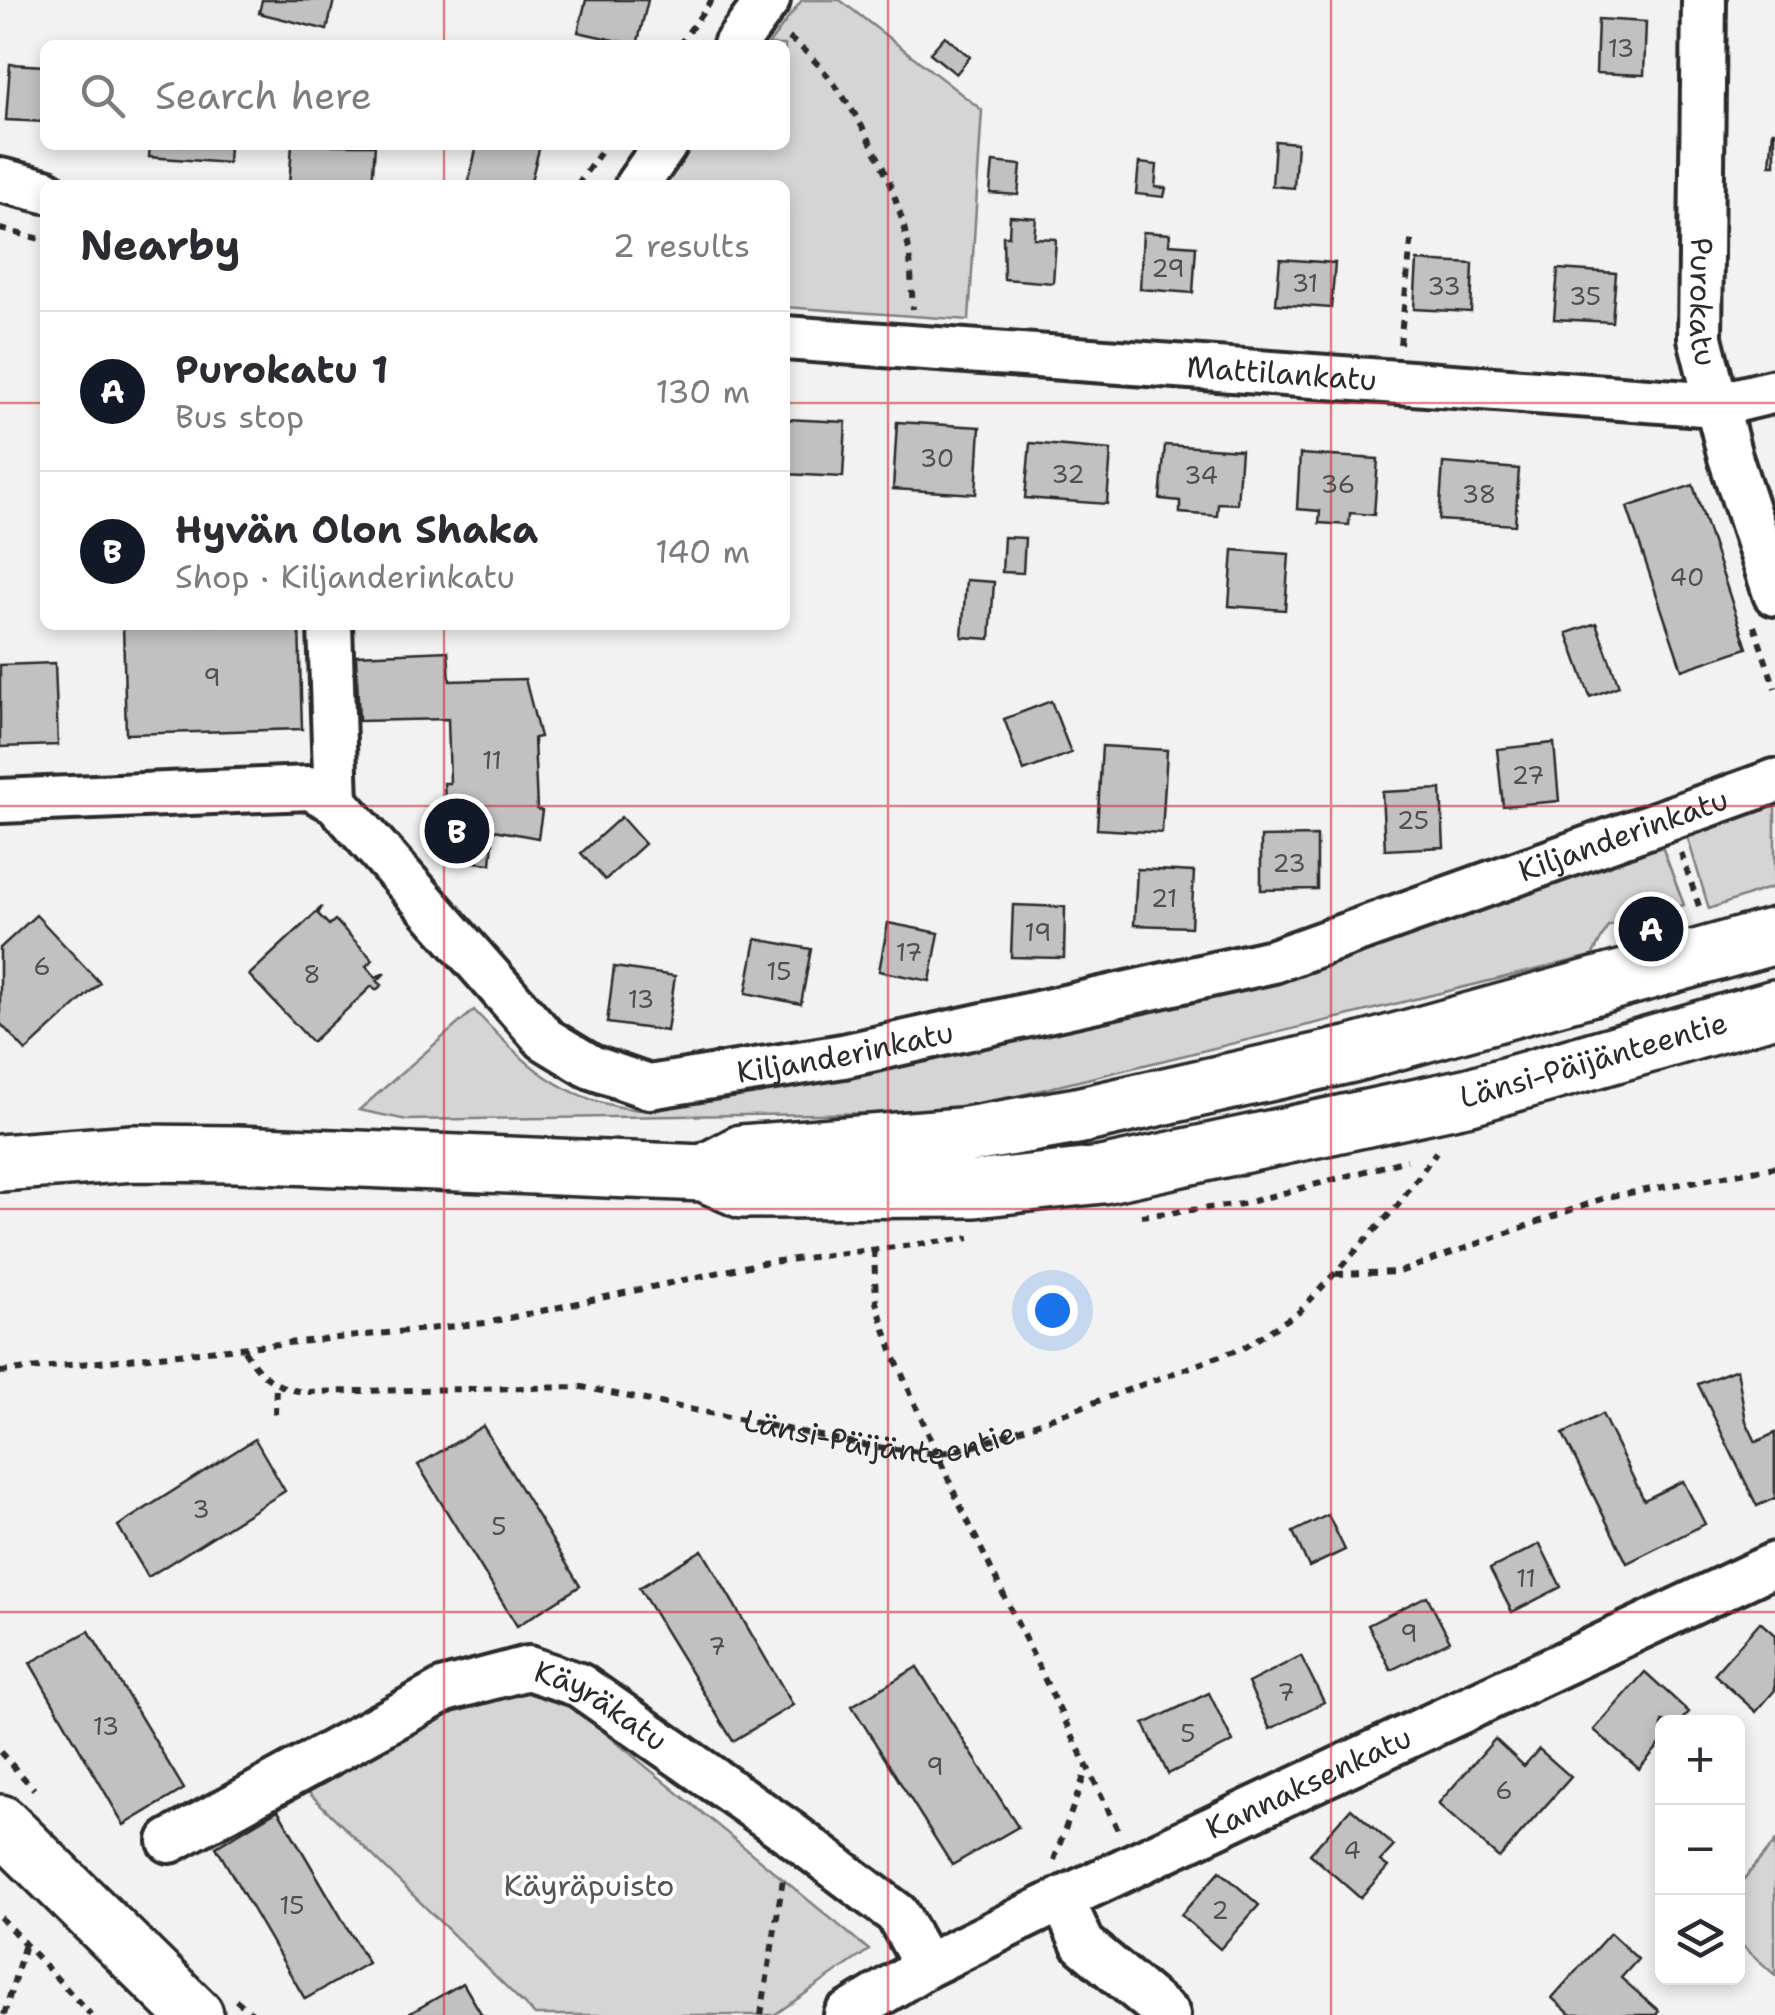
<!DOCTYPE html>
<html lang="en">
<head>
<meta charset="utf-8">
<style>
	body { margin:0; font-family:"Shantell Sans",sans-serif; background:#f7f7f7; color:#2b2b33 }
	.controls { position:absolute; right:30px; bottom:30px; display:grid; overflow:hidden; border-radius:15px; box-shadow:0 5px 15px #0003 }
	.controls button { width:90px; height:90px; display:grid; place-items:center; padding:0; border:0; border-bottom:2px solid #e1e1e2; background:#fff; color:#2b2b33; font:50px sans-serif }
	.you { position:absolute; left:1052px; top:1310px; width:35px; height:35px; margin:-25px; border:8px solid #fff; border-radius:50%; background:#1a73e8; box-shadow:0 0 0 15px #1a73e833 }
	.badge { display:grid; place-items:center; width:65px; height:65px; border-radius:50%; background:#111827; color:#fff; font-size:32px; font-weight:700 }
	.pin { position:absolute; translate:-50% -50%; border:5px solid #fff; box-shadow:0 2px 10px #0006 }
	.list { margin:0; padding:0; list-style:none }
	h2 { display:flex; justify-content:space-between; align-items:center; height:130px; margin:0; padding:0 40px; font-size:42px }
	h2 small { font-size:32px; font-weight:400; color:#7c7c81 }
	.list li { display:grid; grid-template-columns:65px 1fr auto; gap:30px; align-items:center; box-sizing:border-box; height:160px; padding:0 40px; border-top:2px solid #e1e1e2 }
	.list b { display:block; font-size:38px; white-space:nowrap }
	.list p { margin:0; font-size:32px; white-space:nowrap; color:#7c7c81 }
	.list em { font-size:32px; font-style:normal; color:#7c7c81 }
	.icon { flex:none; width:55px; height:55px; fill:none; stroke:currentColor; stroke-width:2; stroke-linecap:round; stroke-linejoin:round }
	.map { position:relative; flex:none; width:1775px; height:2015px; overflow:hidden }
	.search { position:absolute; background:#fff; box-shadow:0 5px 15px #0003; left:40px; top:40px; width:750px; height:110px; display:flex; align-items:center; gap:25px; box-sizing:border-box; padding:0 35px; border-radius:15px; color:#7c7c81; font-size:38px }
	.panel { position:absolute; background:#fff; box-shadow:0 5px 15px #0003; left:40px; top:180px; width:750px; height:450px; border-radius:15px }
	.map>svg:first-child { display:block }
	.green { fill:#d5d5d5; stroke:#808080; stroke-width:2.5 }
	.building { fill:#c1c1c1; stroke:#2b2b2b; stroke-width:2.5 }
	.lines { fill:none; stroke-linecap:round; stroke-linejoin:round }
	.minor-casing { stroke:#2b2b2b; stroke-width:50 }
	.secondary-casing { stroke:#2b2b2b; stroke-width:62 }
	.path { stroke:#2b2b2b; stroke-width:6; stroke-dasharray:8 8; stroke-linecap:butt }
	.minor { stroke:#fff; stroke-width:42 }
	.secondary { stroke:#fff; stroke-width:55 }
	.grid { fill:none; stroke:#d62828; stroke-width:2.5; stroke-opacity:0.55 }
	.labels { text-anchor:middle; stroke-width:8; stroke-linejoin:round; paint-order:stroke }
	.number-label { font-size:25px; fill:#505050 }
	.street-label { font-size:30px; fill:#2b2b2b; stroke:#fff }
	.park-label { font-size:30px; fill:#565656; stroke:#fff }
</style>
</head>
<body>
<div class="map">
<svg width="1775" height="2015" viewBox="0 0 1775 2015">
	<rect width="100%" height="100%" fill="#f2f2f2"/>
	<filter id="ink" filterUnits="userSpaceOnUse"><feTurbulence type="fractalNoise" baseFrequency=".01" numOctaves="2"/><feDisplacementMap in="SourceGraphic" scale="20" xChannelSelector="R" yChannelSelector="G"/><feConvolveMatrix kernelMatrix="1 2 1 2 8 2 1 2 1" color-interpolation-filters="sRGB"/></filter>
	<g filter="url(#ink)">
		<g class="green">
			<polygon points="802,0 840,0 982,110 969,320 785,307 785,185 664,185 694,145 785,145 785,45 768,45"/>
			<polygon points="1775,794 1775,886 1709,909 1686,832"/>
			<path d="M1660 841 1684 905 1608 926 1592 956 951 1112 407 1120 359 1110 474 1010C526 1065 561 1101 639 1110Z"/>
			<polygon points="521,1682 570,1704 869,1950 774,2015 535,2015 305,1789 450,1709"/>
			<polygon points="1775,1842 1775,1975 1738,1942 1738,1886"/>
		</g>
		<g class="building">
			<polygon points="262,0 334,0 327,30 259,13"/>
			<polygon points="586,0 648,0 637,45 578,32"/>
			<polygon points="1598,19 1646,22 1644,75 1596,73"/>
			<polygon points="945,36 970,57 956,74 930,53"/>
			<polygon points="10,64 45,66 45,122 6,120"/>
			<polygon points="1773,131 1775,131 1775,165 1770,165"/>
			<polygon points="1275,141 1297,143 1294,188 1272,186"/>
			<polygon points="150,145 229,145 228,163 149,157"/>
			<polygon points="292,145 375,145 372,185 289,185"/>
			<polygon points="477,145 540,145 530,185 468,185"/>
			<polygon points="993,162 1021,165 1018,195 990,193"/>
			<polygon points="1139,163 1157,165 1155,187 1166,188 1164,197 1136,194"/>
			<polygon points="1010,216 1036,218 1034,238 1056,239 1053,283 1004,279 1003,236 1009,236"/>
			<polygon points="1143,232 1170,234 1169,244 1196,246 1193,293 1140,289"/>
			<polygon points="1280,259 1335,263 1331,308 1276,304"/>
			<polygon points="1417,261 1473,264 1471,312 1414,309"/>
			<polygon points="1558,269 1616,273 1612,322 1554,319"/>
			<polygon points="785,419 846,422 843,477 785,474"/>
			<polygon points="897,422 980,427 976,494 893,489"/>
			<polygon points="1030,443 1111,450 1107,504 1025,498"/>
			<polygon points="1165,445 1241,450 1237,504 1218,503 1217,516 1180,513 1180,501 1160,499"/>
			<polygon points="1300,454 1378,459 1374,515 1350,513 1349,525 1319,523 1320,511 1297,509"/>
			<polygon points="1443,463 1519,469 1515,525 1439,520"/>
			<polygon points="1693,485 1747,648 1682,670 1627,507"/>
			<polygon points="1004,537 1025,538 1023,573 1002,572"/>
			<polygon points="1233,550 1289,554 1285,610 1229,606"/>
			<polygon points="966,580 994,582 990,639 962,637"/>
			<polygon points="1596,623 1619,686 1590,697 1567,633"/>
			<polygon points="123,625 299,625 302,729 126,734"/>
			<polygon points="448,651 450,681 525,679 540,737 534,738 537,809 542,811 538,838 494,830 491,864 448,859 444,783 450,783 448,719 359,721 356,655"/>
			<polygon points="55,663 58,745 0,747 0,665"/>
			<polygon points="1051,701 1071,753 1024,771 1004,719"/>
			<polygon points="1554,743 1559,801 1503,806 1497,749"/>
			<polygon points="1102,746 1167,750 1162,833 1097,829"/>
			<polygon points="1441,789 1444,847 1385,850 1382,792"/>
			<polygon points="621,817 645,844 605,880 581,853"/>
			<polygon points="1317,836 1317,889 1261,890 1261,837"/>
			<polygon points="1137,869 1194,872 1191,927 1134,925"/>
			<polygon points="1013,905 1065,907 1064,958 1011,957"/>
			<polygon points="322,907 318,914 329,925 335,920 373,960 366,966 376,977 385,973 377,981 382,985 376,990 372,986 312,1042 249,975"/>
			<polygon points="36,915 100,983 26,1051 0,1023 0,948"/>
			<polygon points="888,923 939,933 930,981 879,971"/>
			<polygon points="756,939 811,949 801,1004 746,993"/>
			<polygon points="614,967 675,976 667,1031 607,1023"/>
			<polygon points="1737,1369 1746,1421 1756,1442 1775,1433 1775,1498 1757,1506 1698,1384"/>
			<polygon points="1602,1414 1644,1500 1683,1481 1705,1524 1627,1563 1563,1434"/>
			<polygon points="483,1426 580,1586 517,1626 418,1465"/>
			<polygon points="255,1439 285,1491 148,1577 118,1526"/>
			<polygon points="1328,1515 1345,1550 1309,1567 1293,1532"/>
			<polygon points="1540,1544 1561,1587 1512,1612 1490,1569"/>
			<polygon points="702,1550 793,1705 733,1741 639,1588"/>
			<polygon points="1427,1596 1450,1641 1391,1670 1368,1625"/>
			<polygon points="1760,1622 1775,1635 1775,1690 1756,1712 1714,1674"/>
			<polygon points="89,1631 184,1789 124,1825 30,1663"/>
			<polygon points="1301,1656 1324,1702 1270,1729 1248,1683"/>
			<polygon points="917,1667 1018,1827 952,1865 852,1706"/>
			<polygon points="1645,1672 1689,1712 1680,1722 1662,1722 1662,1742 1639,1769 1594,1730"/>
			<polygon points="1209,1693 1233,1742 1168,1774 1144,1724"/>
			<polygon points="1495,1739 1524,1766 1539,1749 1571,1777 1499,1858 1438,1804"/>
			<polygon points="1351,1808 1394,1846 1380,1861 1388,1867 1360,1898 1310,1854"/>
			<polygon points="278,1810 368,1963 305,1999 216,1847"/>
			<polygon points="1220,1871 1259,1905 1220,1949 1181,1915"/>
			<polygon points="1610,1933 1638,1959 1621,1978 1659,2011 1656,2015 1571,2015 1552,1998"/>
			<polygon points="463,1983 482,2015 407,2015"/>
		</g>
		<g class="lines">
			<defs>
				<g id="minor">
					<path id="s2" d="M1704 0 1700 338 1730 457 1775 594"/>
					<polyline points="735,45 768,0"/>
					<polyline points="0,180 45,191"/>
					<polyline points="637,185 665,145"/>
					<path id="s3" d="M785 338 1717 405 1775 391"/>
					<polyline points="330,625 336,802"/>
					<path id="s4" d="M0 801 310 788 336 802 545 1039 591 1067 649 1087 843 1056 1273 961 1775 781"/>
					<path id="s5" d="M170 1841 445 1690 528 1668 579 1685 790 1833 897 1914 926 1966"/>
					<polyline points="1062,1899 1083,1944 1168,2015"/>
					<path id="s6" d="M846 2015 926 1966 1062 1899 1775 1564"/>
				</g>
				<g id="secondary">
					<path id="s7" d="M0 1163 133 1153 237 1154 704 1173 743 1190 975 1189 1102 1175 1470 1096 1775 1008"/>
					<polyline points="704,1173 742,1153 961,1136 1077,1116 1352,1054 1775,936"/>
					<polyline points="0,1823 195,2015"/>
				</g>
			</defs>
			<use href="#minor" class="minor-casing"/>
			<use href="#secondary" class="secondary-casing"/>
			<g class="path">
				<path d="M789 38C844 78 893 173 907 240 912 262 911 287 913 309"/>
				<polyline points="679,45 712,0"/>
				<polyline points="577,185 606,145"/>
				<polyline points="0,229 45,240"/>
				<polyline points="1400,344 1412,233"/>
				<polyline points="1754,626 1775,688"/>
				<polyline points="1681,853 1701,912"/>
				<polyline points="1141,1216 1242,1204 1407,1160"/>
				<polyline points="874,1250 876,1302 894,1356 958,1501 1119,1832"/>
				<polyline points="1336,1274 1399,1272 1607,1197 1775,1167"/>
				<path id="s1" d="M244 1350C261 1376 272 1386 303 1392L582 1387 869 1446 938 1454 975 1446 1245 1347 1299 1312 1398 1205 1436 1152"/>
				<polyline points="0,1372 486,1323 762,1263 970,1238"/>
				<polyline points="275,1414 276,1386"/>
				<polyline points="0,1752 34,1789"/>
				<polyline points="1054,1860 1087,1768"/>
				<polyline points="0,1917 91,2015"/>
				<polyline points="236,2000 254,2015"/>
				<polyline points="4,2015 25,1944"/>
				<polyline points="761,2015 784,1873"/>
			</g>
			<use href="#minor" class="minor"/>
			<use href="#secondary" class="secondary"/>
		</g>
	</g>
	<path class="grid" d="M444 0V45M888 0V2015M1331 0V2015M444 145V185M0 403H45M785 403H1775M444 625V2015M0 806H1775M0 1209H1775M0 1612H1775"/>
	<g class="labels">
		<g class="number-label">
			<text x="1621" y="57">13</text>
			<text x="1168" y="277">29</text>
			<text x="1305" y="292">31</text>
			<text x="1444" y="295">33</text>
			<text x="1585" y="305">35</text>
			<text x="937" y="467">30</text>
			<text x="1068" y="483">32</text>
			<text x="1201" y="484">34</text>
			<text x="1338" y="493">36</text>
			<text x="1479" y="503">38</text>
			<text x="1687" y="586">40</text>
			<text x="212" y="686">9</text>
			<text x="492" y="769">11</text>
			<text x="1528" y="784">27</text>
			<text x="1413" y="829">25</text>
			<text x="1289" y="872">23</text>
			<text x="1164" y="907">21</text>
			<text x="1038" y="941">19</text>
			<text x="909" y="961">17</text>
			<text x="42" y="975">6</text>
			<text x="779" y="980">15</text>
			<text x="312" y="983">8</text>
			<text x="641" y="1008">13</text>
			<text x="201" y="1518">3</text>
			<text x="499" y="1535">5</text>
			<text x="1526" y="1587">11</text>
			<text x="1409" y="1642">9</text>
			<text x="717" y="1655">7</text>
			<text x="1286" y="1701">7</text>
			<text x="106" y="1735">13</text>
			<text x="1188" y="1742">5</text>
			<text x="935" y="1775">9</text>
			<text x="1504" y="1799">6</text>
			<text x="1352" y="1859">4</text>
			<text x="292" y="1914">15</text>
			<text x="1220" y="1919">2</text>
		</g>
		<g class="street-label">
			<text dy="10" stroke="none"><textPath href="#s2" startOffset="302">Purokatu</textPath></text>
			<text dy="10" stroke="none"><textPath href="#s3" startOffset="498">Mattilankatu</textPath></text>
			<text dy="10" stroke="none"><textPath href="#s4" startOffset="1780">Kiljanderinkatu</textPath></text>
			<text dy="10" stroke="none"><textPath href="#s4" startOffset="970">Kiljanderinkatu</textPath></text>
			<text dy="10" stroke="none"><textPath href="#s7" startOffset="1612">Länsi-Päijänteentie</textPath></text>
			<text dy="10" stroke="none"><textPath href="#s1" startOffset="658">Länsi-Päijänteentie</textPath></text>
			<text dy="10" stroke="none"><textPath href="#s5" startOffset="482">Käyräkatu</textPath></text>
			<text dy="10" stroke="none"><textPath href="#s6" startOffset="518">Kannaksenkatu</textPath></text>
		</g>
		<g class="park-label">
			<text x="589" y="1896">Käyräpuisto</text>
		</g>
	</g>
</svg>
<div class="controls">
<button>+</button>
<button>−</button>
<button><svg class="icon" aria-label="layers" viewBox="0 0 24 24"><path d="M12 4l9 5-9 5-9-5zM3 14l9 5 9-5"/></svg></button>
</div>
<div class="you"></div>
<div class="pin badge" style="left:1651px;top:929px">A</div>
<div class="pin badge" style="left:457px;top:831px">B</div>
<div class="search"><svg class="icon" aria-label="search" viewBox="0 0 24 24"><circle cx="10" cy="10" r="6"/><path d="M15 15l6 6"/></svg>Search here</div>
<section class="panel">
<h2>Nearby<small>2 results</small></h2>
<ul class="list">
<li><span class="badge">A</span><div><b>Purokatu 1</b><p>Bus stop</p></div><em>130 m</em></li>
<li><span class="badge">B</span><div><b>Hyvän Olon Shaka</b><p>Shop · Kiljanderinkatu</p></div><em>140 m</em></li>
</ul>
</section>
</div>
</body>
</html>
